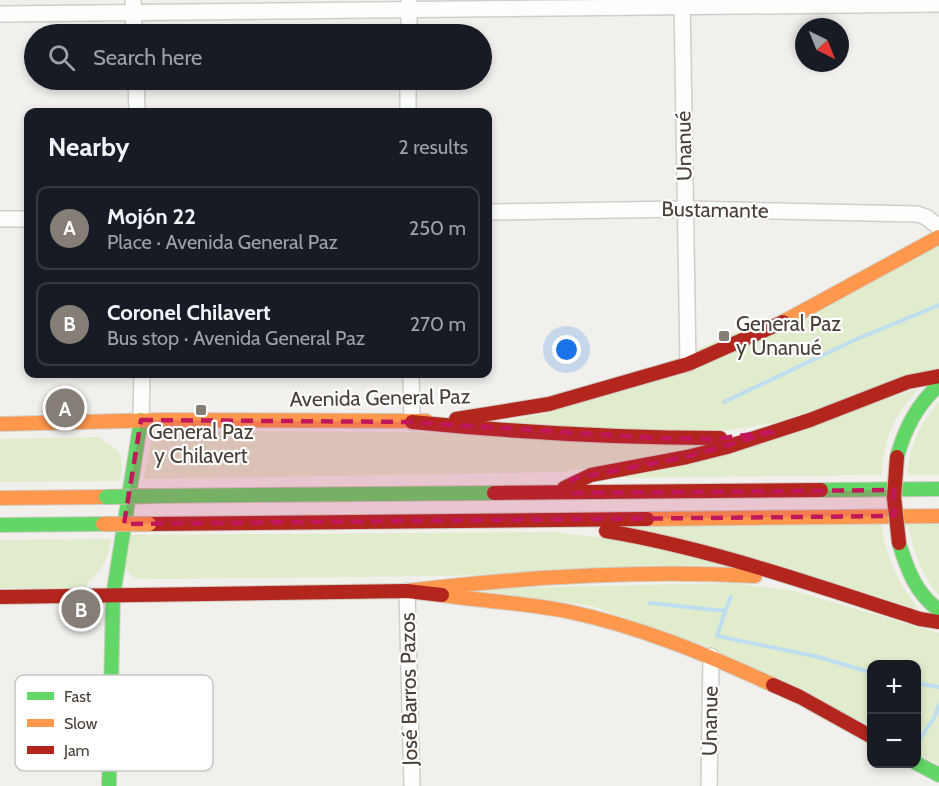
<!DOCTYPE html>
<html lang="en">
<head>
<meta charset="utf-8">
<style>
	body { margin:0; font-family:Cabin,sans-serif; background:#242831; color:#f1f3f6 }
	.controls { position:absolute; right:18px; bottom:18px; display:grid; overflow:hidden; border-radius:12px; box-shadow:0 3px 9px #0003 }
	.controls button { width:54px; height:54px; display:grid; place-items:center; padding:0; border:0; border-bottom:2px solid #363941; background:#171b24; color:#f1f3f6; font:30px sans-serif }
	.compass { position:absolute; left:795px; top:18px; width:54px; height:54px; border-radius:50%; background:#171b24; box-shadow:0 3px 9px #0003; rotate:137deg }
	.you { position:absolute; left:567px; top:350px; width:21px; height:21px; margin:-15px; border:4px solid #fff; border-radius:50%; background:#1a73e8; box-shadow:0 0 0 9px #1a73e833 }
	.badge { display:grid; place-items:center; width:39px; height:39px; border-radius:50%; background:#847e77; color:#fff; font-size:20px; font-weight:700 }
	.pin { position:absolute; translate:-50% -50%; border:3px solid #fff; box-shadow:0 2px 6px #0006 }
	.list { margin:0; padding:0; list-style:none }
	h2 { display:flex; justify-content:space-between; align-items:center; height:78px; margin:0; padding:0 24px; font-size:26px }
	h2 small { font-size:20px; font-weight:400; color:#9ea1a6 }
	.list li { display:grid; grid-template-columns:39px 1fr auto; gap:18px; align-items:center; box-sizing:border-box; height:84px; margin:0 12px 12px; padding:0 12px; border:2px solid #363941; border-radius:12px }
	.list b { display:block; font-size:22px; white-space:nowrap }
	.list p { margin:0; font-size:20px; white-space:nowrap; color:#9ea1a6 }
	.list em { font-size:20px; font-style:normal; color:#9ea1a6 }
	.icon { flex:none; width:33px; height:33px; fill:none; stroke:currentColor; stroke-width:2; stroke-linecap:round; stroke-linejoin:round }
	.map { position:relative; flex:none; width:939px; height:786px; overflow:hidden }
	.search { position:absolute; background:#171b24; box-shadow:0 3px 9px #0003; left:24px; top:24px; width:468px; height:66px; display:flex; align-items:center; gap:15px; box-sizing:border-box; padding:0 21px; border-radius:33px; color:#9ea1a6; font-size:22px }
	.panel { position:absolute; background:#171b24; box-shadow:0 3px 9px #0003; left:24px; top:108px; width:468px; height:270px; border-radius:12px }
	.map>svg:first-child { display:block }
	.green { fill:#e1eccd }
	.lines { fill:none; stroke-linecap:round; stroke-linejoin:round }
	.stream { stroke:#bedeef; stroke-width:4 }
	.street-casing { stroke:#d0ceca; stroke-width:18 }
	.fast-casing { stroke:#d1cdc4; stroke-width:16 }
	.slow-casing { stroke:#d1cdc4; stroke-width:16 }
	.jam-casing { stroke:#d1cdc4; stroke-width:16 }
	.street { stroke:#fdfdfc; stroke-width:15 }
	.fast { stroke:#63d668; stroke-width:14 }
	.slow { stroke:#ff974d; stroke-width:14 }
	.jam { stroke:#b3261e; stroke-width:14 }
	.fast-bridge-casing { stroke:#c9bca8; stroke-width:16; stroke-linecap:butt }
	.slow-bridge-casing { stroke:#c9bca8; stroke-width:16; stroke-linecap:butt }
	.jam-bridge-casing { stroke:#c9bca8; stroke-width:16; stroke-linecap:butt }
	.fast-bridge { stroke:#63d668; stroke-width:14 }
	.slow-bridge { stroke:#ff974d; stroke-width:14 }
	.jam-bridge { stroke:#b3261e; stroke-width:14 }
	.marked { fill:#c2185b; fill-opacity:0.2; stroke:#c2185b; stroke-width:4.5; stroke-dasharray:12 8; stroke-linejoin:round }
	.poi-dot { fill:#847e77; stroke:#fff; stroke-width:2 }
	.labels { text-anchor:middle; stroke-width:4.5; stroke-linejoin:round; paint-order:stroke }
	.street-label { font-size:21px; fill:#494138; stroke:#fff }
	.poi-label { font-size:21px; fill:#494138; stroke:#fff; text-anchor:start }
	.key { fill:#fff; stroke:#c8c6c3; stroke-width:1.5 }
	.key-label { font-size:16px; fill:#494138 }
</style>
</head>
<body>
<div class="map">
<svg width="939" height="786" viewBox="0 0 939 786">
	<rect width="100%" height="100%" fill="#f2f0ed"/>
	<g class="green">
		<polygon points="939,246 939,368 774,423 737,429 701,434 501,422 551,412"/>
		<path d="M918 389C890 421 887 434 881 475L616 478Z"/>
		<path d="M939 402V475H907C910 445 919 425 939 402Z"/>
		<polygon points="161,431 411,432 706,445 613,464 560,472 144,479 151,442"/>
		<path d="M100 437 101 440C123 451 124 458 120 481L0 482V439Z"/>
		<path d="M881 523C887 560 897 581 920 610L619 526Z"/>
		<path d="M907 523H939V595C920 574 914 550 907 523Z"/>
		<polygon points="553,532 621,540 729,565 446,576 141,579 134,578 125,568 130,535"/>
		<path d="M111 539C107 559 104 570 87 583V588H0V540Z"/>
		<polygon points="730,583 791,590 939,633 939,765 917,753 916,664 872,664 871,726 708,647 592,606 469,589"/>
	</g>
	<g class="lines">
		<g class="stream">
			<polyline points="724,402 857,339 939,305"/>
			<polyline points="650,603 725,611 717,636 819,657 872,673"/>
			<polyline points="725,611 731,597"/>
			<polyline points="916,683 939,687"/>
			<polyline points="916,745 934,718 939,705"/>
		</g>
		<defs>
			<g id="street">
				<polyline points="133,0 134,34"/>
				<polyline points="682,0 688,364"/>
				<polyline points="0,14 939,4"/>
				<polyline points="409,34 409,2"/>
				<polyline points="136,80 137,112"/>
				<polyline points="408,112 408,80"/>
				<polyline points="488,212 684,209 917,214 926,217 939,227"/>
				<polyline points="0,219 28,219"/>
				<polyline points="411,374 412,422"/>
				<polyline points="141,420 142,374"/>
				<polyline points="407,591 412,786"/>
				<polyline points="709,786 711,656"/>
			</g>
			<g id="fast">
				<path d="M897 457C905 428 917 405 939 385"/>
				<polyline points="821,490 939,489"/>
				<polyline points="154,496 494,493"/>
				<polyline points="0,525 103,524"/>
				<path d="M899 543C907 569 916 594 939 610"/>
				<polyline points="916,763 939,775"/>
				<polyline points="109,786 113,596 141,420"/>
			</g>
			<g id="slow">
				<polyline points="783,322 939,237"/>
				<polyline points="0,424 163,420 426,421"/>
				<polyline points="0,498 106,497"/>
				<polyline points="647,519 939,516"/>
				<path d="M407 591C522 577 640 570 755 576"/>
				<path d="M442 595C483 601 525 603 566 611 638 626 706 654 773 685"/>
			</g>
			<g id="jam">
				<polyline points="456,419 549,404 688,364 783,322"/>
				<path d="M412 422C514 432 617 438 720 438"/>
				<polyline points="564,488 591,475 687,457 727,447 810,420 908,382 939,376"/>
				<polyline points="494,493 821,490"/>
				<polyline points="149,524 647,519"/>
				<path d="M606 531C714 549 816 586 920 619L939 622"/>
				<polyline points="0,597 407,591 442,595"/>
				<polyline points="773,685 800,697 872,737"/>
			</g>
		</defs>
		<use href="#street" class="street-casing"/>
		<use href="#fast" class="fast-casing"/>
		<use href="#slow" class="slow-casing"/>
		<use href="#jam" class="jam-casing"/>
		<use href="#street" class="street"/>
		<use href="#fast" class="fast"/>
		<use href="#slow" class="slow"/>
		<use href="#jam" class="jam"/>
		<defs>
			<polyline id="fast-bridge" points="106,497 154,496"/>
			<polyline id="slow-bridge" points="103,524 149,524"/>
			<polyline id="jam-bridge" points="897,457 894,497 899,543"/>
		</defs>
		<use href="#fast-bridge" class="fast-bridge-casing"/>
		<use href="#slow-bridge" class="slow-bridge-casing"/>
		<use href="#jam-bridge" class="jam-bridge-casing"/>
		<use href="#fast-bridge" class="fast-bridge"/>
		<use href="#slow-bridge" class="slow-bridge"/>
		<use href="#jam-bridge" class="jam-bridge"/>
	</g>
	<path class="marked" d="M141 420 412 422 659 438 714 439 777 431 687 457 572 479 574 493 894 490 895 516 124 524Z"/>
	<g class="poi-dot">
		<rect x="718" y="330" width="12" height="12" rx="3"/>
		<rect x="195" y="404" width="12" height="12" rx="3"/>
	</g>
	<g class="labels">
		<g class="street-label">
			<text transform="translate(684 146) rotate(-91)" y="7">Unanué</text>
			<text transform="translate(715 210) rotate(1)" y="7">Bustamante</text>
			<text transform="translate(380 398) rotate(-1)" y="7">Avenida General Paz</text>
			<text transform="translate(409 689) rotate(-91)" y="7">José Barros Pazos</text>
			<text transform="translate(710 721) rotate(-89)" y="7">Unanue</text>
		</g>
		<g class="poi-label">
			<text x="736" y="331">General Paz<tspan x="736" dy="24">y Unanué</tspan></text>
			<text x="201" y="439" text-anchor="middle">General Paz<tspan x="201" dy="24">y Chilavert</tspan></text>
		</g>
	</g>
	<rect x="15" y="675" width="198" height="96" rx="9" class="key"/>
	<rect x="27" y="692" width="27" height="8" fill="#63d668"/>
	<rect x="27" y="719" width="27" height="8" fill="#ff974d"/>
	<rect x="27" y="746" width="27" height="8" fill="#b3261e"/>
	<g class="key-label">
		<text x="64" y="702">Fast</text>
		<text x="64" y="729">Slow</text>
		<text x="64" y="756">Jam</text>
	</g>
</svg>
<div class="controls">
<button>+</button>
<button>−</button>
</div>
<svg class="compass" viewBox="-18 -18 36 36"><path d="M0-13l5 13h-10z" fill="#e53935"/><path d="M0 13l5-13h-10z" fill="#9ea1a6"/></svg>
<div class="you"></div>
<div class="pin badge" style="left:65px;top:408px">A</div>
<div class="pin badge" style="left:81px;top:609px">B</div>
<div class="search"><svg class="icon" aria-label="search" viewBox="0 0 24 24"><circle cx="10" cy="10" r="6"/><path d="M15 15l6 6"/></svg>Search here</div>
<section class="panel">
<h2>Nearby<small>2 results</small></h2>
<ul class="list">
<li><span class="badge">A</span><div><b>Mojón 22</b><p>Place · Avenida General Paz</p></div><em>250 m</em></li>
<li><span class="badge">B</span><div><b>Coronel Chilavert</b><p>Bus stop · Avenida General Paz</p></div><em>270 m</em></li>
</ul>
</section>
</div>
</body>
</html>
